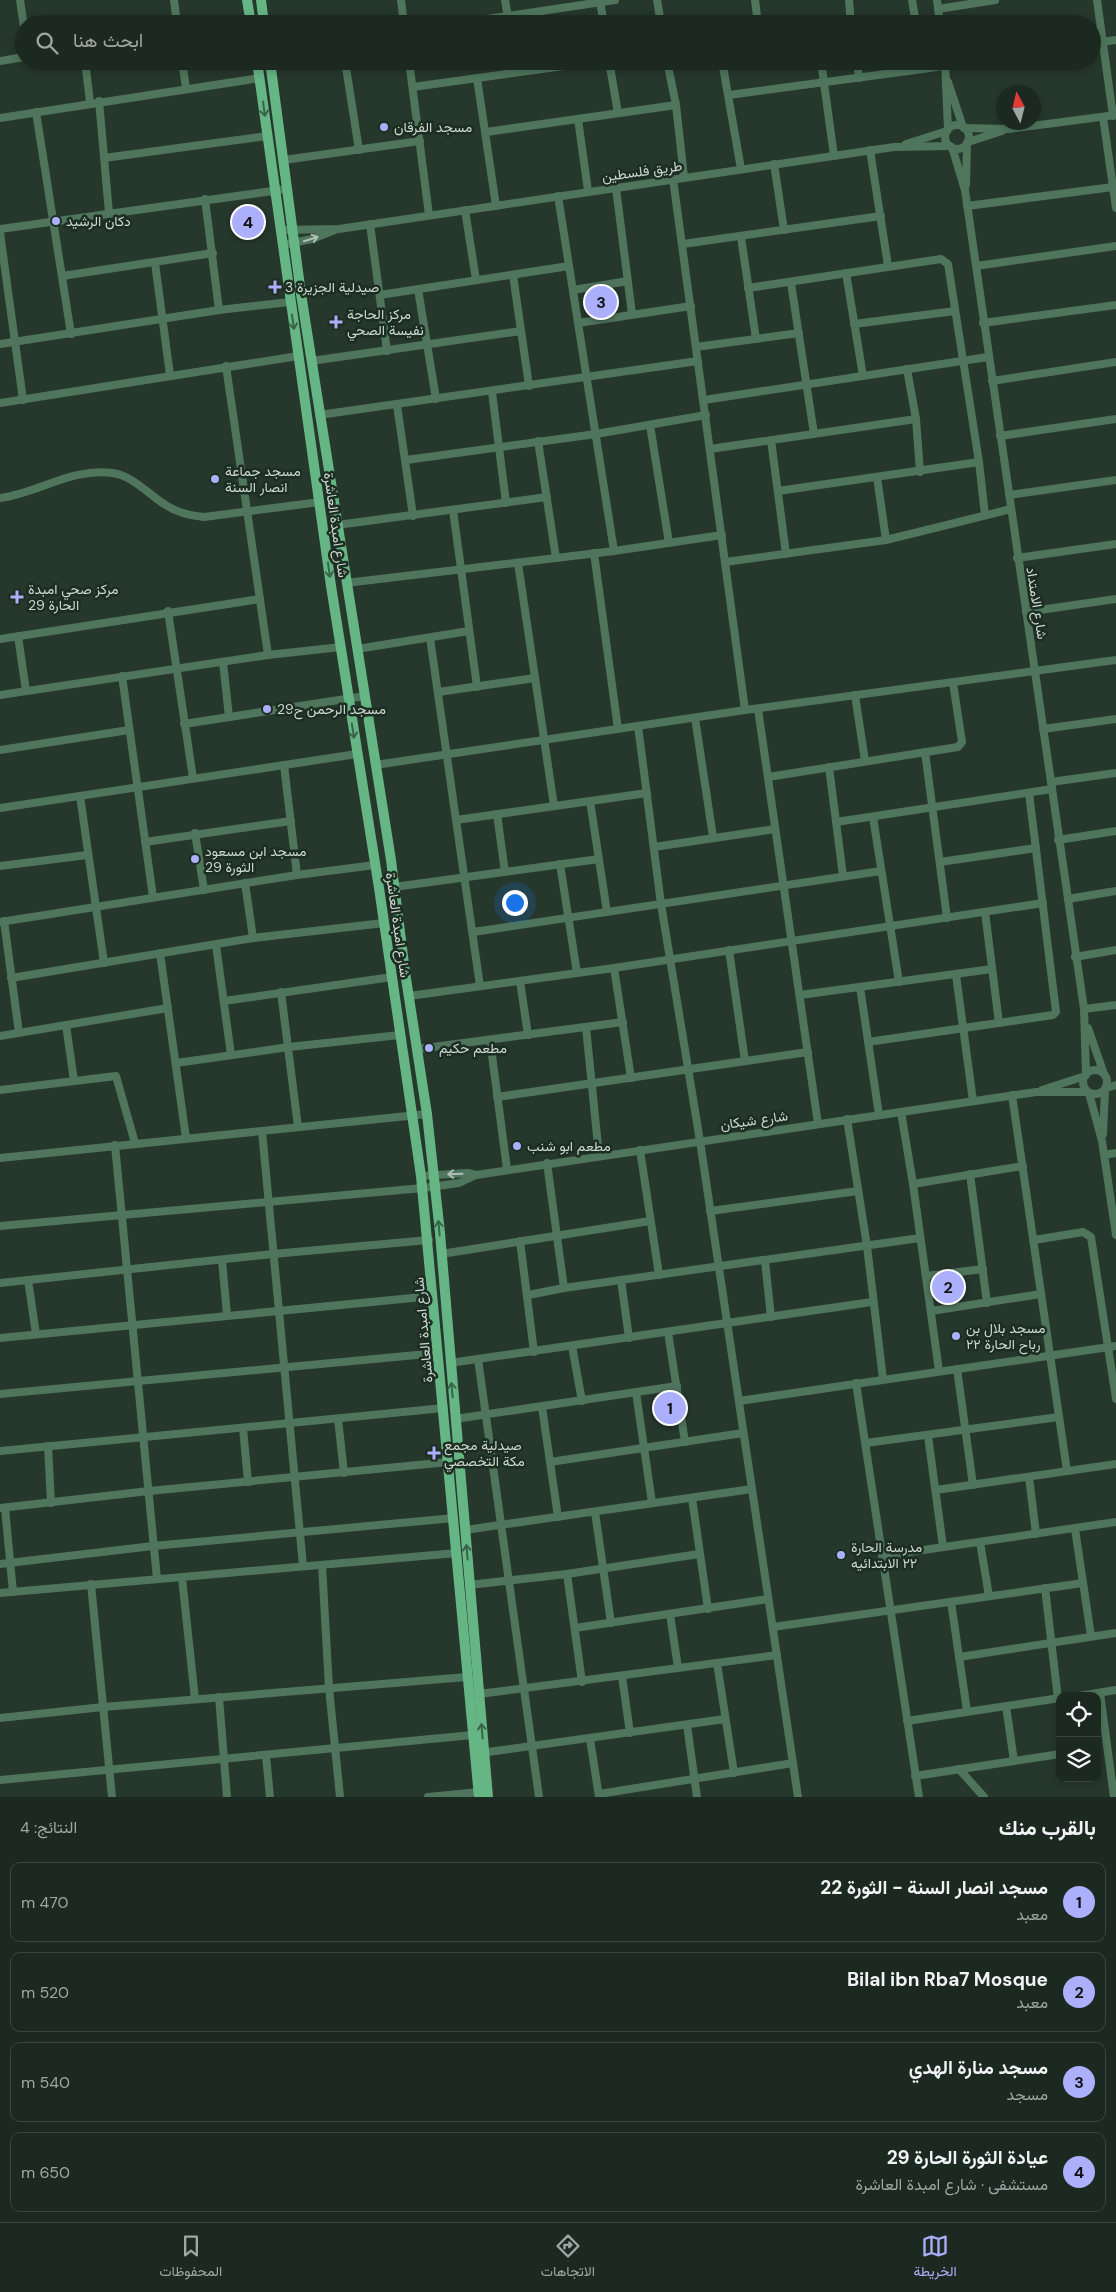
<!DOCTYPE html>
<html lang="ar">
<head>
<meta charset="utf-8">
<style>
	body { margin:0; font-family:"DM Sans",Vazirmatn,sans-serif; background:#25312a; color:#f1f3f6; direction:rtl }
	.controls { position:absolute; right:15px; bottom:15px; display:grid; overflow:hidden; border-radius:10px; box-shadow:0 2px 8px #0003 }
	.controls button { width:45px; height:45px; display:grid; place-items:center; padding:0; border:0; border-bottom:1px solid #3a453f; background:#1c2921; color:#f1f3f6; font:25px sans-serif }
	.compass { position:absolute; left:996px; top:85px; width:45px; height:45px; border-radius:50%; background:#1c2921; box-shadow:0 2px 8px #0003; rotate:353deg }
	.you { position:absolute; left:514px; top:902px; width:18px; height:18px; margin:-12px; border:4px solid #fff; border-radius:50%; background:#1a73e8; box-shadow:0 0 0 8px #1a73e833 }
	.badge { display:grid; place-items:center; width:32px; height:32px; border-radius:50%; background:#acaffb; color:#111; font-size:16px; font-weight:700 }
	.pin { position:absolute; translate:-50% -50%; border:2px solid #fff; box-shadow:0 1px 5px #0006 }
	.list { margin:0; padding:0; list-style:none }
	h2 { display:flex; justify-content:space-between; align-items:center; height:65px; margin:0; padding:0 20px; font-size:21px }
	h2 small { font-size:16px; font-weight:400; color:#a0a6a5 }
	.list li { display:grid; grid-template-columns:32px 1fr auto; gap:15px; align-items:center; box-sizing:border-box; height:80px; margin:0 10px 10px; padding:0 10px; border:1px solid #3a453f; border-radius:10px }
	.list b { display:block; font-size:19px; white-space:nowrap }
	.list p { margin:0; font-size:16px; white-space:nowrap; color:#a0a6a5 }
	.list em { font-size:16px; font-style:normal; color:#a0a6a5 }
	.icon { flex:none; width:28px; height:28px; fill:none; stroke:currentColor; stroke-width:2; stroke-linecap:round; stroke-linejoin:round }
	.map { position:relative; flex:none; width:1116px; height:1797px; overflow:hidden; direction:ltr }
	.search { position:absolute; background:#1c2921; box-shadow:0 2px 8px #0003; left:15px; right:15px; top:15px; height:55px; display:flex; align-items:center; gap:12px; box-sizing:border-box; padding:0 18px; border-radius:28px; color:#a0a6a5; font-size:19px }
	.sheet { height:425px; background:#1c2921 }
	nav { display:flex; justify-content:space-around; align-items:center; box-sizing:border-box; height:70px; border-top:1px solid #3a453f; background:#1c2921; font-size:14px; color:#a0a6a5 }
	nav a { display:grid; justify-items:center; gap:2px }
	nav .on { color:#acaffb }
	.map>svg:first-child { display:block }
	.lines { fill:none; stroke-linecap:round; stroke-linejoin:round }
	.minor { stroke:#4f755c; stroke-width:8 }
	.major { stroke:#65b684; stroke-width:10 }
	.oneway { stroke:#396449 }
	.oneway2 { stroke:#aebfb3 }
	.poi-dot { fill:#acaffb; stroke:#1c2d22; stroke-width:2 }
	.labels { text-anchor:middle; stroke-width:5; stroke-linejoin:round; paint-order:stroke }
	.poi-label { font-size:14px; fill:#cdd8d0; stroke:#1c2d22; text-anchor:start }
	.street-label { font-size:14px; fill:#cdd8d0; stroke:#1c2d22 }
</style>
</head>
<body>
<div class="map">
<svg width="1116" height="1797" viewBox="0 0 1116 1797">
	<rect width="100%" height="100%" fill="#26372c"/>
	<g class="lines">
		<g class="minor">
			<polyline points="20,0 24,27"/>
			<polyline points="174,0 177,24"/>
			<polyline points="401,0 404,24"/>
			<polyline points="505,0 509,24"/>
			<polyline points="657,0 661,24"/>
			<polyline points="755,0 758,24"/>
			<polyline points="849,0 851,24"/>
			<polyline points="912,0 916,24"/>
			<polyline points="937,0 940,24"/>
			<polyline points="1097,0 1113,116"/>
			<polyline points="600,2 604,24"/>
			<polyline points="938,9 995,0"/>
			<polyline points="454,24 615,0"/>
			<polyline points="1092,43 1116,40"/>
			<polyline points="0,61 24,57"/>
			<polyline points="85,61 90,102"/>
			<polyline points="182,61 186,88"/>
			<polyline points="345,61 359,150"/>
			<polyline points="409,61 429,215"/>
			<polyline points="515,61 517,72"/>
			<polyline points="609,61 618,113"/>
			<polyline points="667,61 676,105 684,177"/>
			<polyline points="722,61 741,169"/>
			<polyline points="821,61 834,156"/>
			<polyline points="857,61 859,78"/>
			<polyline points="921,61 923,69 974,61"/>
			<polyline points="945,61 948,129"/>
			<polyline points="477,78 496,206"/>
			<polyline points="948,82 963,127"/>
			<polyline points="413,87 600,61"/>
			<polyline points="729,95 923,69"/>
			<polyline points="99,101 109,213"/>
			<polyline points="36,112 71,334"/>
			<polyline points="1103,117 1116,208"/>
			<polyline points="0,118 260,78"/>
			<polyline points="578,119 588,191"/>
			<circle cx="957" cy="137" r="12"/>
			<polyline points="964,128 1009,129 1116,115"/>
			<polyline points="486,132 676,105"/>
			<polyline points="968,142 1002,131"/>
			<polyline points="906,144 947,131"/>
			<polyline points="952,147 965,190 1084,1009 1086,1075"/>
			<polyline points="870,150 888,266"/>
			<polyline points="104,158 267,136"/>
			<polyline points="284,160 420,141"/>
			<polyline points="774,164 784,230"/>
			<polyline points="673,179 745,710"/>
			<polyline points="966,185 967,143"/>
			<polyline points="616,188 632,314"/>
			<polyline points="558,196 614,551"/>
			<polyline points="205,199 219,310"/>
			<polyline points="967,206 1113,187"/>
			<polyline points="465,210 476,280"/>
			<polyline points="370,224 387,351"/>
			<polyline points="0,229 280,190"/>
			<polyline points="280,230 339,229 894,147 950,146"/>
			<polyline points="0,233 23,400"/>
			<polyline points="741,237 756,339"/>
			<polyline points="683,244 881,216"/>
			<polyline points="282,245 312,239 335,230"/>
			<polyline points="155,263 170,375"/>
			<polyline points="976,266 1116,246"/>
			<polyline points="846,273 863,376"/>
			<polyline points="513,275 529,386"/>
			<polyline points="62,276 213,253"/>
			<polyline points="791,283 814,434"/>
			<polyline points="748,288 941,259 948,264 979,462 985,515"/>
			<polyline points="418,289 436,399"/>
			<polyline points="573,290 628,281"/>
			<polyline points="380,295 569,266"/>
			<polyline points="578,323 691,306"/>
			<polyline points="983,323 1116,305"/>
			<polyline points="854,324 955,311"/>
			<polyline points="0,344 219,310 290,302"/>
			<polyline points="696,347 799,333"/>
			<polyline points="311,361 521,331"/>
			<polyline points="226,366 268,655"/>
			<polyline points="907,369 916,419 920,472"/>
			<polyline points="992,381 1116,362"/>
			<polyline points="492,392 506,503"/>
			<polyline points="704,400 988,357"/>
			<polyline points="0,403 298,356"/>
			<polyline points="397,405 413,516"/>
			<polyline points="319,415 698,361"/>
			<polyline points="650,425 669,543"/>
			<polyline points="1000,436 1116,419"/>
			<polyline points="771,440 786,554"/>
			<polyline points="538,441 556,558"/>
			<polyline points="710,449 916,419"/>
			<polyline points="406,460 596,434 706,415"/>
			<polyline points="877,477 886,540"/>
			<polyline points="778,491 979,462"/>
			<polyline points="1009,495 1116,480"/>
			<path d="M0 498C39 493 70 468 112 473 132 475 148 494 164 504 176 512 191 516 204 517L320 502"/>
			<polyline points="453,510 477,687"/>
			<polyline points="337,525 547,497"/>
			<polyline points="594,553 618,729"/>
			<polyline points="1017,558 1116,544"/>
			<polyline points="725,562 886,540 1011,509"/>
			<polyline points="518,563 554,806"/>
			<polyline points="346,583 614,551 722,535"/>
			<polyline points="168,611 193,778"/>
			<polyline points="1026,612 1116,599"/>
			<polyline points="18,636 26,691"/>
			<polyline points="430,638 456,820 647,793"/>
			<polyline points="0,639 260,599"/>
			<polyline points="357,649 469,631"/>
			<polyline points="223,662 229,717"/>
			<polyline points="122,676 153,897"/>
			<polyline points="438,692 535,678"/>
			<polyline points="0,695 268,655 341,647"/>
			<polyline points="855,695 865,761"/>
			<polyline points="758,709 818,1124"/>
			<polyline points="695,718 713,837"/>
			<polyline points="184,724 365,696"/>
			<polyline points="638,726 661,904 700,1141 798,1797"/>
			<polyline points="1043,729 1116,719"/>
			<polyline points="0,750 129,730"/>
			<polyline points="925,752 947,918"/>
			<polyline points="284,765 297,875"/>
			<polyline points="375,765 745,710 1116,660"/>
			<polyline points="829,767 843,876"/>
			<polyline points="768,777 958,747 962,742 953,683"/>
			<polyline points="1051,782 1116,773"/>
			<polyline points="80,796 104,963"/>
			<polyline points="590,801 607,912"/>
			<polyline points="0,808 357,754"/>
			<polyline points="497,814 505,872"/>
			<polyline points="873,817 899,982"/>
			<polyline points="456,820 480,986"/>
			<polyline points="836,822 1052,789"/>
			<polyline points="195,833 204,890"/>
			<polyline points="1058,840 1116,831"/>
			<polyline points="145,842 291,821"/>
			<polyline points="654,847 775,829"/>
			<polyline points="940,862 1036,848"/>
			<polyline points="560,864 577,973"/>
			<polyline points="0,866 87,855"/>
			<polyline points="245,883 253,938"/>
			<polyline points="394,887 599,859"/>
			<polyline points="1068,899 1116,891"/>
			<polyline points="985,912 999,1023"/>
			<polyline points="4,921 19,1033"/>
			<polyline points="0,922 297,875 375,865"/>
			<polyline points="473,932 881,871"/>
			<polyline points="216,945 231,1055"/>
			<polyline points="729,950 745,1061"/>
			<polyline points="160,953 186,1138"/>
			<polyline points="1075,957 1116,950"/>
			<polyline points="614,968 631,1078"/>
			<polyline points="956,975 973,1101"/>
			<polyline points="11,978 253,938 384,923"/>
			<polyline points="520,981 528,1035"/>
			<polyline points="860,987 879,1115"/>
			<polyline points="281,992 298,1127"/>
			<polyline points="800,995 992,969"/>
			<polyline points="409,996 614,968 1043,903"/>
			<polyline points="224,1001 392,977"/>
			<polyline points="1084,1009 1116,1005"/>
			<polyline points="66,1025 74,1081"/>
			<polyline points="586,1027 599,1156"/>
			<polyline points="1088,1028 1104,1074"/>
			<polyline points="0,1036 168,1008"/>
			<polyline points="490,1040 507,1169"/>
			<polyline points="868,1042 1053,1015 1056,1012 1029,793"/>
			<polyline points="418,1049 623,1022"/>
			<polyline points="176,1063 289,1047 400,1035"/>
			<circle cx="1095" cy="1082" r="12"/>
			<polyline points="1106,1088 1116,1085"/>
			<polyline points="0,1090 116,1076 135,1143"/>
			<polyline points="1042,1090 1085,1076"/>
			<polyline points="1089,1093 1102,1141 1116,1235"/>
			<polyline points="1012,1095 1067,1471"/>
			<polyline points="497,1097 808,1052"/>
			<polyline points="901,1112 913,1184 939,1371"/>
			<polyline points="847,1119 867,1246 883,1379"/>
			<polyline points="262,1131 303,1566"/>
			<polyline points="1103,1134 1105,1090"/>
			<polyline points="115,1145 157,1579"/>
			<polyline points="640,1150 659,1275"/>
			<polyline points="1104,1155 1116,1153"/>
			<polyline points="0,1158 427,1114"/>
			<polyline points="547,1163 564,1288"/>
			<polyline points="970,1174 987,1303"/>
			<polyline points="421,1176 468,1173 476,1175 1036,1092 1087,1092"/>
			<polyline points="913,1184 1023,1166"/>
			<polyline points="710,1211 858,1191"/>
			<polyline points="0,1226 423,1188 459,1183 476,1175"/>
			<polyline points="1034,1240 1083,1232 1091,1237 1116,1399"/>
			<polyline points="520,1241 534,1352"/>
			<polyline points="441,1254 650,1221"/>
			<polyline points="222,1260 227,1315"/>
			<polyline points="765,1261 771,1317"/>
			<polyline points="926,1276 983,1269"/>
			<polyline points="28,1280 36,1334"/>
			<polyline points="621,1280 629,1338"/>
			<polyline points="0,1283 273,1254 429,1240"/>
			<polyline points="528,1295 564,1288 920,1238"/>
			<polyline points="931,1311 1041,1294"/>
			<polyline points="668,1332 685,1442"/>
			<polyline points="0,1338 433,1296"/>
			<polyline points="572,1346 582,1401"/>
			<polyline points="478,1359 539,1797"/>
			<polyline points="450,1363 872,1302"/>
			<polyline points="957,1369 973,1485"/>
			<polyline points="856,1383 919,1797"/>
			<polyline points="636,1392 652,1503"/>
			<polyline points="0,1394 438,1353"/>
			<polyline points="739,1401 1116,1346"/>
			<polyline points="542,1407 558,1517"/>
			<polyline points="338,1419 344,1473"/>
			<polyline points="455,1419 677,1386"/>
			<polyline points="243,1428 248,1482"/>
			<polyline points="928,1436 943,1547"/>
			<polyline points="866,1443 1059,1417"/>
			<polyline points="48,1446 51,1503"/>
			<polyline points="0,1451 444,1408"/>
			<polyline points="550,1462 743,1433"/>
			<polyline points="1029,1477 1036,1534"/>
			<polyline points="936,1490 1116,1464"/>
			<polyline points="692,1498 708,1609"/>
			<polyline points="0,1508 149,1491 449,1462"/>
			<polyline points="5,1508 13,1592"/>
			<polyline points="595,1512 611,1623"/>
			<polyline points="1075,1529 1091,1636"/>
			<polyline points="465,1530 752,1489"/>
			<polyline points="980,1542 989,1596"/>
			<polyline points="882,1556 1116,1522"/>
			<polyline points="0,1564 153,1546 454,1518"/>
			<polyline points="322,1565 329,1688 340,1797"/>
			<polyline points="567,1574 582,1682"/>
			<polyline points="182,1578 195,1699"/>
			<polyline points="91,1584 112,1797"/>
			<polyline points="469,1585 567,1574 699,1554"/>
			<polyline points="1045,1588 1058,1699"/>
			<polyline points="0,1593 457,1553"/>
			<polyline points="951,1602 967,1711"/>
			<polyline points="670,1614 678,1668"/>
			<polyline points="773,1627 1083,1583"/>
			<polyline points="575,1628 768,1599"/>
			<polyline points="959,1657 1116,1633"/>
			<polyline points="717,1663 734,1773"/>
			<polyline points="622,1676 630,1733"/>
			<polyline points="1100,1693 1114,1797"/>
			<polyline points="479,1694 777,1655"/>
			<polyline points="1079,1696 1116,1690"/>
			<polyline points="219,1697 227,1797"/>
			<polyline points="1006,1706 1014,1761"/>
			<polyline points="0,1718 103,1707 467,1677"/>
			<polyline points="907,1721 1060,1698"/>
			<polyline points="687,1725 697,1797"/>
			<polyline points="590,1739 599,1797"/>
			<polyline points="481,1753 725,1719"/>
			<polyline points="266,1756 270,1797"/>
			<polyline points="959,1769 984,1797"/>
			<polyline points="915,1776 1060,1754"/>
			<polyline points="0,1780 473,1735"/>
			<polyline points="599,1794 793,1763"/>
			<polyline points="428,1797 479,1792"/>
		</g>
		<g class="major">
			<polyline points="247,0 251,24"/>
			<polyline points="261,0 264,24"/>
			<polyline points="257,61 331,586 379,888 421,1176 479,1797"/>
			<polyline points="270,61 301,294 391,860 405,972 427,1114 440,1233 488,1797"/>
		</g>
	</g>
	<defs><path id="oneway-shaft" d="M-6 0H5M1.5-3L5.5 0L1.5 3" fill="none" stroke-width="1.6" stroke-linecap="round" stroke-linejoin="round" transform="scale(1.25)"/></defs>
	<g class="oneway">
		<use href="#oneway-shaft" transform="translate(264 109) rotate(83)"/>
		<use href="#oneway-shaft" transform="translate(293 322) rotate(82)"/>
		<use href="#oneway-shaft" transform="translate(329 570) rotate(82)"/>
		<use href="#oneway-shaft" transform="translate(353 731) rotate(81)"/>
		<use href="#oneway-shaft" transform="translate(439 1228) rotate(-95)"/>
		<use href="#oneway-shaft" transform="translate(452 1390) rotate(-95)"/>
		<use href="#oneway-shaft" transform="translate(467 1552) rotate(-95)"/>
		<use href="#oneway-shaft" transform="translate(482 1731) rotate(-95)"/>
	</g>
	<g class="oneway2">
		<use href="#oneway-shaft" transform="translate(311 239) rotate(-17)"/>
		<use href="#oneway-shaft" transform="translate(455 1174) rotate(178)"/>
	</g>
	<g class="poi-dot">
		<circle cx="384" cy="127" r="5"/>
		<circle cx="56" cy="221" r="5"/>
		<path d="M272.5 279.5h5v5h5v5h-5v5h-5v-5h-5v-5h5z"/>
		<path d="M333.5 314.5h5v5h5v5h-5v5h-5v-5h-5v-5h5z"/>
		<circle cx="215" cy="479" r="5"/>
		<path d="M14.5 589.5h5v5h5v5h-5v5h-5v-5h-5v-5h5z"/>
		<circle cx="267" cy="709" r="5"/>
		<circle cx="195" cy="859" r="5"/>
		<circle cx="429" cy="1048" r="5"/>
		<circle cx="517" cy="1146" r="5"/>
		<circle cx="956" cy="1336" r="5"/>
		<path d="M431.5 1445.5h5v5h5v5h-5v5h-5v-5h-5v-5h5z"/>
		<circle cx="841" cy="1555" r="5"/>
	</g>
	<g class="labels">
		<g class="poi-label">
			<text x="394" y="132">مسجد الفرقان</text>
			<text x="66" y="226">دكان الرشيد</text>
			<text x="285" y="292">صيدلية الجزيرة 3</text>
			<text x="347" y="319">مركز الحاجة<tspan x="347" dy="16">نفيسة الصحي</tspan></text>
			<text x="225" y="476">مسجد جماعة<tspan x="225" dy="16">انصار السنة</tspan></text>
			<text x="28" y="594">مركز صحي امبدة<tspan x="28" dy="16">الحارة 29</tspan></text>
			<text x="277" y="714">مسجد الرحمن ح29</text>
			<text x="205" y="856">مسجد ابن مسعود<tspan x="205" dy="16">الثورة 29</tspan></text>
			<text x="439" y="1053">مطعم حكيم</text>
			<text x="527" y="1151">مطعم ابو شنب</text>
			<text x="966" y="1333">مسجد بلال بن<tspan x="966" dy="16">رباح الحارة ٢٢</tspan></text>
			<text x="444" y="1450">صيدلية مجمع<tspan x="444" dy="16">مكة التخصصي</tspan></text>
			<text x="851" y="1552">مدرسة الحارة<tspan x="851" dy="16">٢٢ الابتدائيه</tspan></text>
		</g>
		<g class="street-label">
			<text transform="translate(642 171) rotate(-8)" y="5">طريق فلسطين</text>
			<text transform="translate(336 525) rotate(82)" y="5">شارع امبدة العاشرة</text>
			<text transform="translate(1037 603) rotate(81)" y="5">شارع الامتداد</text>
			<text transform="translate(398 925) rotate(82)" y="5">شارع امبدة العاشرة</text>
			<text transform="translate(754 1120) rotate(-8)" y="5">شارع شيكان</text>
			<text transform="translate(423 1330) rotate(-95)" y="5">شارع امبدة العاشرة</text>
		</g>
	</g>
</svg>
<div class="controls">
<button><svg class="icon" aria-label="locate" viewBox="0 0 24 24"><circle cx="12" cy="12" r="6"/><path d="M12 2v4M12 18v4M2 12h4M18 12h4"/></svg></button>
<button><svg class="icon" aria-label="layers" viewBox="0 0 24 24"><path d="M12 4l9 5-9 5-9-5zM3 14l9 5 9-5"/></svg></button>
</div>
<svg class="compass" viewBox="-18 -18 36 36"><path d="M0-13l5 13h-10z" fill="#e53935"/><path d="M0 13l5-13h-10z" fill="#a0a6a5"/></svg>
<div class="you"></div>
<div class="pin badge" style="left:670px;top:1408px">1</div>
<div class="pin badge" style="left:948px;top:1287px">2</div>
<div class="pin badge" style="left:601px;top:302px">3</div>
<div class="pin badge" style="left:248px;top:222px">4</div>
<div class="search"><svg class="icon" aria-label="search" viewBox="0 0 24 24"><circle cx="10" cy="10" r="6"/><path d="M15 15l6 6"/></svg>ابحث هنا</div>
</div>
<section class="sheet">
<h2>بالقرب منك<small>النتائج: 4</small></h2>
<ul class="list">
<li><span class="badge">1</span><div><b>مسجد انصار السنة - الثورة 22</b><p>معبد</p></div><em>470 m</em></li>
<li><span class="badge">2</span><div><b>Bilal ibn Rba7 Mosque</b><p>معبد</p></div><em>520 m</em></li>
<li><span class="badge">3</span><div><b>مسجد منارة الهدي</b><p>مسجد</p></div><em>540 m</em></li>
<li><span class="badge">4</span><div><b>عيادة الثورة الحارة 29</b><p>مستشفى · شارع امبدة العاشرة</p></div><em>650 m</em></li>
</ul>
</section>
<nav>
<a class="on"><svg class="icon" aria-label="map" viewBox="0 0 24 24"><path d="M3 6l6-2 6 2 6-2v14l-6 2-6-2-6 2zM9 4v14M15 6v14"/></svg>الخريطة</a>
<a><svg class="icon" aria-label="directions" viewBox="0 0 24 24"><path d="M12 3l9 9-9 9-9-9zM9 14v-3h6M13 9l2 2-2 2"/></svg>الاتجاهات</a>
<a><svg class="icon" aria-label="saved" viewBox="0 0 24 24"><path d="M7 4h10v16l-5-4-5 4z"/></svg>المحفوظات</a>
</nav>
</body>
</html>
